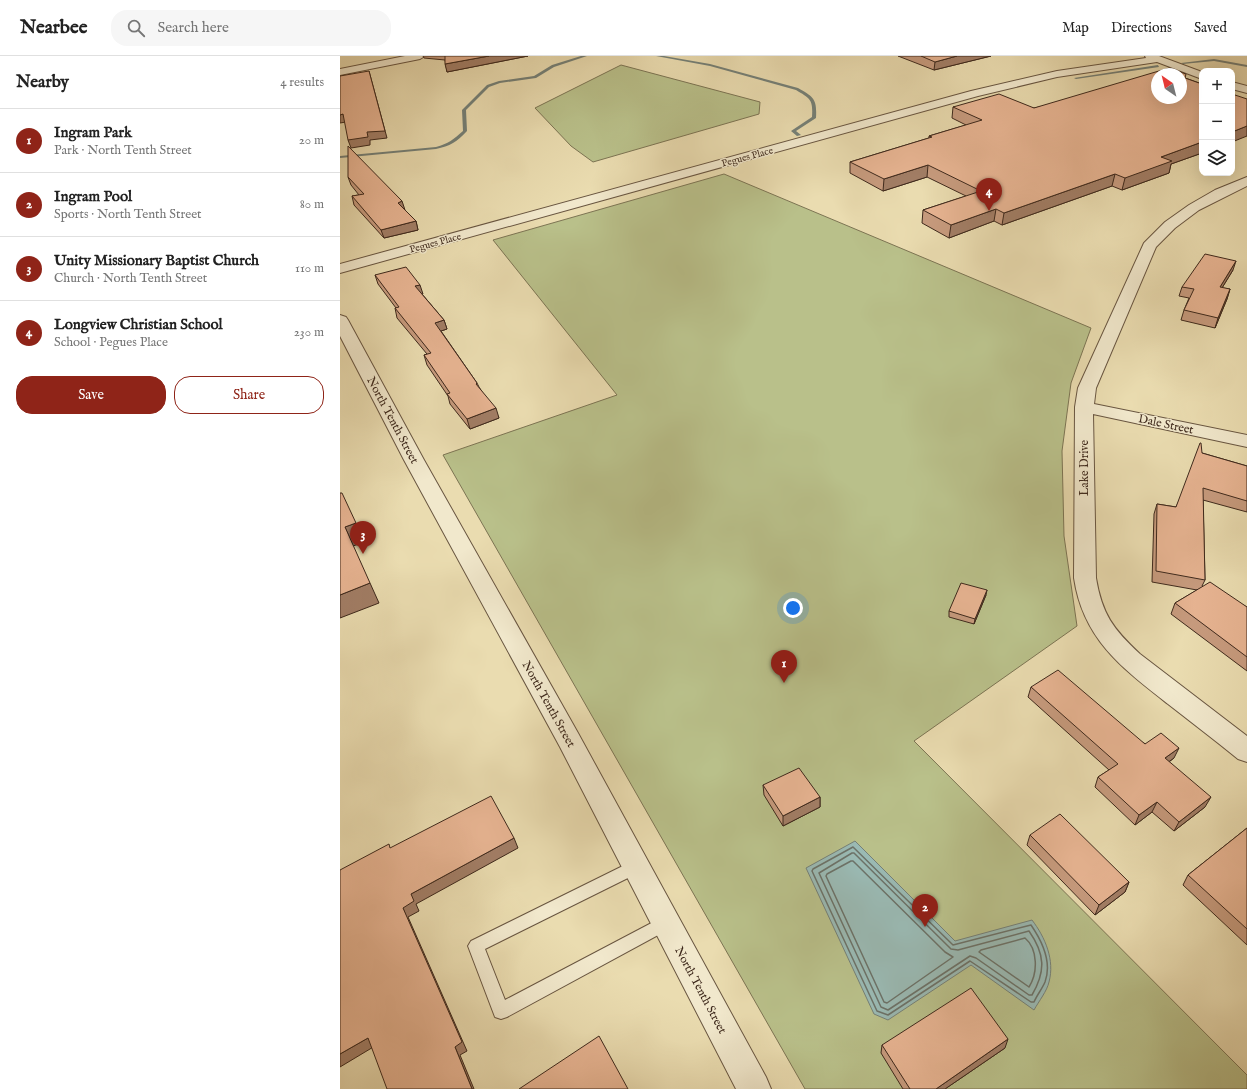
<!DOCTYPE html>
<html lang="en">
<head>
<meta charset="utf-8">
<style>
	body { margin:0; font-family:"IM FELL English",serif; background:#f6f6f6; color:#222 }
	.controls { position:absolute; right:12px; top:12px; display:grid; overflow:hidden; border-radius:8px; box-shadow:0 4px 16px #0002 }
	.controls button { width:36px; height:36px; display:grid; place-items:center; padding:0; border:0; border-bottom:1px solid #e0e0e0; background:#fff; color:#222; font:20px sans-serif }
	.compass { position:absolute; left:811px; top:12px; width:36px; height:36px; border-radius:50%; background:#fff; box-shadow:0 4px 16px #0002; rotate:325deg }
	.you { position:absolute; left:453px; top:552px; width:14px; height:14px; margin:-10px; border:3px solid #fff; border-radius:50%; background:#1a73e8; box-shadow:0 0 0 6px #1a73e833 }
	.badge { display:grid; place-items:center; width:26px; height:26px; border-radius:50%; background:#8f2418; color:#fff; font-size:13px; font-weight:700 }
	.pin { position:absolute; translate:-50% -33px; filter:drop-shadow(0 1px 2px #0008) }
	.pin::after { content:''; position:absolute; top:21px; width:14px; height:12px; background:inherit; clip-path:polygon(0 0,100% 0,50% 100%) }
	.list { margin:0; padding:0; list-style:none }
	h2 { display:flex; justify-content:space-between; align-items:center; height:52px; margin:0; padding:0 16px; font-size:17px }
	h2 small { font-size:13px; font-weight:400; color:#767676 }
	.list li { display:grid; grid-template-columns:26px 1fr auto; gap:12px; align-items:center; box-sizing:border-box; height:64px; padding:0 16px; border-top:1px solid #e0e0e0 }
	.list b { display:block; font-size:15px; white-space:nowrap }
	.list p { margin:0; font-size:13px; white-space:nowrap; color:#767676 }
	.list em { font-size:13px; font-style:normal; color:#767676 }
	.actions { display:flex; gap:8px; padding:12px 16px }
	.actions a { flex:1; padding:9px 0; border:1px solid #8f2418; border-radius:16px; text-align:center; font-size:14px; color:#8f2418 }
	.actions .main { background:#8f2418; color:#fff }
	.icon { flex:none; width:22px; height:22px; fill:none; stroke:currentColor; stroke-width:2; stroke-linecap:round; stroke-linejoin:round }
	.map { position:relative; flex:none; width:907px; height:1033px; overflow:hidden }
	header { display:flex; align-items:center; gap:24px; box-sizing:border-box; height:56px; padding:0 20px; background:#fff; border-bottom:1px solid #e0e0e0 }
	header strong { font-size:19px }
	nav { display:flex; gap:22px; margin-inline-start:auto; font-size:14px }
	.search { width:280px; height:36px; background:#f6f6f6; display:flex; align-items:center; gap:10px; box-sizing:border-box; padding:0 14px; border-radius:16px; color:#767676; font-size:15px }
	main { display:flex }
	aside { flex:1; background:#fff }
	.map>svg:first-child { display:block }
	.green { fill:#b9c08a; stroke:#7c7453 }
	.water { fill:#9abab4; stroke:#758077 }
	.lines { fill:none; stroke-linecap:round; stroke-linejoin:round }
	.shore { stroke:#6c7268; stroke-width:1.5 }
	.stream { fill:#758077; fill-rule:evenodd }
	.lane-casing { stroke:#695641; stroke-width:2 }
	.street-casing { stroke:#695641; stroke-width:2 }
	.lane { fill:#f1e8cc; fill-rule:evenodd }
	.street { fill:#f1e8cc; fill-rule:evenodd }
	.wall { fill:#c79b7e; stroke:#3e291c }
	.shaded-wall { fill:#a27e66; stroke:#3e291c }
	.building { fill:#e7b492; stroke:#3e291c; fill-rule:evenodd }
	.labels { text-anchor:middle; stroke-width:3; stroke-linejoin:round; paint-order:stroke }
	.far-street-label { font-size:10px; fill:#3e291c; stroke:#f1e8cc }
	.street-label { font-size:12px; fill:#3e291c; stroke:#f1e8cc }
</style>
</head>
<body>
<header>
<strong>Nearbee</strong>
<div class="search"><svg class="icon" aria-label="search" viewBox="0 0 24 24"><circle cx="10" cy="10" r="6"/><path d="M15 15l6 6"/></svg>Search here</div>
<nav><a>Map</a><a>Directions</a><a>Saved</a></nav>
</header>
<main>
<aside>
<h2>Nearby<small>4 results</small></h2>
<ul class="list">
<li><span class="badge">1</span><div><b>Ingram Park</b><p>Park · North Tenth Street</p></div><em>20 m</em></li>
<li><span class="badge">2</span><div><b>Ingram Pool</b><p>Sports · North Tenth Street</p></div><em>80 m</em></li>
<li><span class="badge">3</span><div><b>Unity Missionary Baptist Church</b><p>Church · North Tenth Street</p></div><em>110 m</em></li>
<li><span class="badge">4</span><div><b>Longview Christian School</b><p>School · Pegues Place</p></div><em>230 m</em></li>
</ul>
<div class="actions"><a class="main">Save</a><a>Share</a></div>
</aside>
<div class="map">
<svg width="907" height="1033" viewBox="0 0 907 1033">
	<rect width="100%" height="100%" fill="#eadcb0"/>
	<filter id="stains"><feTurbulence type="fractalNoise" baseFrequency=".005" numOctaves="4"/><feColorMatrix values="0 0 0 0 .2 0 0 0 0 .09 0 0 0 0 .02 0 0 0 .5 -.17"/></filter>
	<radialGradient id="worn" r=".72"><stop offset=".6" stop-color="#630" stop-opacity="0"/><stop offset="1" stop-color="#630" stop-opacity=".3"/></radialGradient>
	<g class="green">
		<polygon points="281,9 420,46 419,58 253,106 231,90 195,52"/>
		<polygon points="384,118 751,272 731,327 722,395 724,480 737,570 574,685 907,1019 907,1033 465,1033 103,399 277,339 153,184"/>
	</g>
	<path class="water" d="M515 785 615 885 692 864C705 881 715 904 709 926 707 935 699 945 694 954L631 909 548 964 534 958 466 812Z"/>
	<g class="lines">
		<g class="shore">
			<path d="M513 791 613 889 691 869C702 885 712 907 705 926 702 933 697 939 694 946H691L630 905 548 959 537 955 472 815 473 813Z"/>
			<path d="M512 797H514L611 893 618 894 689 875C705 898 706 915 692 939H689L636 902 630 900 548 954 541 951 479 817Z"/>
			<polygon points="511,805 513,805 605,896 613,901 547,947 544,946 486,820 487,818"/>
			<path d="M685 882C698 893 698 917 689 931L639 896 641 894Z"/>
		</g>
		<g class="stream">
			<path d="M241 0H247L214 11 196 22 160 27 149 31 126 54 127 75C117 86 110 90 96 93L0 102V100L96 91C108 88 114 83 123 75L122 54 147 29 159 25 194 20 212 9Z"/>
			<path d="M316 0H324L370 8 458 32C474 41 477 43 476 62L456 75 461 79 457 80 451 75 472 61C473 44 471 43 456 34L370 10Z"/>
			<polygon points="874,3 907,9 907,11 874,5 843,8 841,7"/>
			<polygon points="818,9 819,11 736,23 734,22"/>
		</g>
		<defs>
			<polygon id="lane" points="297,803 302,805 304,810 302,815 145,893 165,944 321,862 326,860 331,862 334,867 331,872 167,961 161,963 155,961 128,890 131,885"/>
			<g id="street">
				<polygon points="65,0 85,0 80,3 0,19 0,13"/>
				<polygon points="805,0 819,0 862,16 862,23 817,6 717,21 638,40 0,217 0,208 631,35 717,15 806,2"/>
				<polygon points="892,26 907,30 907,37 892,33"/>
				<path d="M907 121V130L859 154 835 172 816 191 756 332 754 348 907 379V391L753 358 756 522C762 558 773 573 800 598L907 680V706L898 703C875 684 851 666 828 648 782 612 743 583 734 522L735 351 738 332 804 187 825 166 849 149 875 134Z"/>
				<polygon points="0,259 6,261 8,264 84,404 238,677 426,1021 431,1033 396,1033 220,691 64,404 0,280"/>
			</g>
		</defs>
		<use href="#lane" class="lane-casing"/>
		<use href="#street" class="street-casing"/>
		<use href="#lane" class="lane"/>
		<use href="#street" class="street"/>
	</g>
	<g class="wall">
		<polygon points="83,0 188,0 107,16 105,4 84,2"/>
		<polygon points="558,0 651,0 594,14"/>
		<polygon points="845,22 862,28 862,97 831,108 829,117 782,134 772,130 662,169 654,165 609,182 582,167 583,154 626,140 587,121 543,135 510,117 510,106 589,82 589,80 626,69 612,62 613,51 694,52"/>
		<polygon points="8,121 65,154 76,165 78,174 44,182 14,149 12,140 19,139 11,129"/>
		<polygon points="893,214 882,232 890,233 887,243 875,272 841,264 844,254 849,242 839,240 842,231"/>
		<polygon points="35,219 83,238 82,238 104,264 107,273 101,275 137,327 139,331 159,362 130,373 110,348 108,340 87,309 84,299 87,298 57,262 55,252 56,252 38,228"/>
		<polygon points="862,397 907,410 907,456 863,444 865,524 862,530 907,551 907,615 831,558 835,547 857,534 812,526 814,458 817,448 836,451"/>
		<polygon points="646,539 634,568 609,561 609,555"/>
		<polygon points="691,631 834,702 829,706 865,751 834,775 812,756 795,769 755,731 758,721 769,714 688,641"/>
		<polygon points="423,729 480,741 480,751 443,770 424,739"/>
		<polygon points="907,772 907,889 843,829 848,819"/>
		<polygon points="690,779 789,826 785,836 755,859 687,789"/>
		<polygon points="542,989 665,992 605,1033 563,1033 541,997"/>
	</g>
	<g class="shaded-wall">
		<polygon points="149,0 188,0 107,16 105,8"/>
		<polygon points="617,0 651,0 594,14 595,6"/>
		<polygon points="29,15 47,82 30,84 30,89 11,92 8,84 27,76"/>
		<polygon points="3,58 6,66 0,67 0,59"/>
		<polygon points="907,70 907,80 892,86 892,76"/>
		<polygon points="862,86 862,97 831,108 829,117 782,134 785,122 821,101"/>
		<polygon points="588,109 587,121 543,135 544,123"/>
		<polygon points="775,118 772,130 662,169 664,157"/>
		<polygon points="62,145 65,154 58,147"/>
		<polygon points="656,153 654,165 609,182 611,169"/>
		<polygon points="76,165 78,174 44,182 41,174"/>
		<polygon points="896,205 893,214 877,240 880,231"/>
		<polygon points="80,229 83,238 78,240 75,230"/>
		<polygon points="890,233 887,243 875,272 878,262"/>
		<polygon points="104,264 107,273 98,276 95,267"/>
		<polygon points="156,352 159,362 130,373 127,363"/>
		<polygon points="16,467 24,486 13,490 5,471"/>
		<polygon points="30,527 39,547 0,562 0,539"/>
		<polygon points="647,534 646,539 634,568 635,563"/>
		<polygon points="839,692 834,702 820,712 825,702"/>
		<polygon points="480,741 480,751 443,770 443,760"/>
		<polygon points="871,741 865,751 834,775 839,766"/>
		<polygon points="817,746 812,756 795,769 799,759"/>
		<polygon points="174,782 178,792 76,848 79,855 68,861 127,995 120,999 134,1033 132,1033 115,991 63,852 71,838"/>
		<polygon points="789,826 785,836 755,859 759,849"/>
		<polygon points="28,982 35,990 0,1011 0,998"/>
		<polygon points="668,983 665,992 605,1033 596,1033"/>
	</g>
	<g class="building">
		<polygon points="105,0 149,0 105,8"/>
		<polygon points="581,0 617,0 595,6"/>
		<path d="M829 12 846 18 845 22 862 28V86L821 101 832 105 785 122 775 118 664 157 656 153 611 169 583 154 641 135 588 109 544 123 510 106 592 81 589 80 642 64 613 51 659 38 694 52ZM817 18H841V42H817Z"/>
		<polygon points="29,15 45,75 27,76 28,81 8,84 3,58 0,59 0,20"/>
		<polygon points="892,38 907,43 907,70 892,76"/>
		<polygon points="8,90 62,145 58,147 76,165 41,174 12,140 24,138 8,121"/>
		<polygon points="865,198 896,205 880,231 890,233 878,262 844,254 854,233 842,231"/>
		<polygon points="66,211 80,229 75,230 104,264 95,267 137,327 136,328 156,352 127,363 107,338 110,337 84,299 91,297 55,252 59,251 35,219"/>
		<polygon points="860,387 861,387 862,397 907,410 907,445 863,432 865,524 816,515 817,448 836,451"/>
		<polygon points="0,437 2,437 16,467 5,471 30,527 0,539"/>
		<polygon points="870,526 907,551 907,601 835,547"/>
		<polygon points="621,527 647,534 635,563 609,555"/>
		<polygon points="718,614 805,688 821,677 839,692 825,702 871,741 839,766 817,746 799,759 758,721 778,708 691,631"/>
		<polygon points="459,712 480,741 443,760 423,729"/>
		<polygon points="151,740 174,782 71,838 74,845 63,852 122,986 115,991 132,1033 47,1033 28,982 0,998 0,814 49,788 50,792"/>
		<polygon points="720,758 789,826 759,849 690,779"/>
		<polygon points="907,772 907,873 848,819"/>
		<polygon points="631,932 668,983 596,1033 570,1033 542,989"/>
		<polygon points="259,980 288,1033 179,1033"/>
	</g>
	<g class="labels">
		<g class="far-street-label">
			<text transform="translate(407 100) rotate(-15)" y="4">Pegues Place</text>
			<text transform="translate(95 186) rotate(-15)" y="4">Pegues Place</text>
		</g>
		<g class="street-label">
			<text transform="translate(53 364) rotate(62)" y="4">North Tenth Street</text>
			<text transform="translate(826 368) rotate(12)" y="4">Dale Street</text>
			<text transform="translate(744 412) rotate(-90)" y="4">Lake Drive</text>
			<text transform="translate(209 648) rotate(61)" y="4">North Tenth Street</text>
			<text transform="translate(361 934) rotate(62)" y="4">North Tenth Street</text>
		</g>
	</g>
	<rect width="100%" height="100%" filter="url(#stains)"/>
	<rect width="100%" height="100%" fill="url(#worn)"/>
</svg>
<div class="controls">
<button>+</button>
<button>−</button>
<button><svg class="icon" aria-label="layers" viewBox="0 0 24 24"><path d="M12 4l9 5-9 5-9-5zM3 14l9 5 9-5"/></svg></button>
</div>
<svg class="compass" viewBox="-18 -18 36 36"><path d="M0-13l5 13h-10z" fill="#e53935"/><path d="M0 13l5-13h-10z" fill="#767676"/></svg>
<div class="you"></div>
<div class="pin badge" style="left:444px;top:627px">1</div>
<div class="pin badge" style="left:585px;top:871px">2</div>
<div class="pin badge" style="left:23px;top:498px">3</div>
<div class="pin badge" style="left:649px;top:155px">4</div>
</div>
</main>
</body>
</html>
